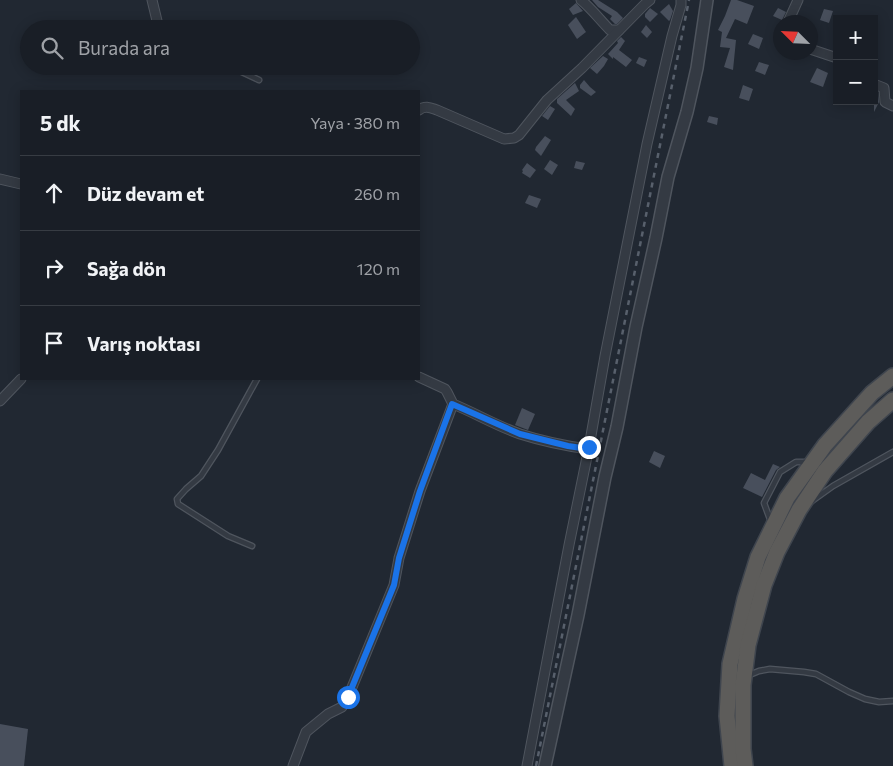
<!DOCTYPE html>
<html lang="tr">
<head>
<meta charset="utf-8">
<style>
	body { margin:0; font-family:Commissioner,sans-serif; background:#262b32; color:#f1f3f6 }
	.controls { position:absolute; right:15px; top:15px; display:grid; overflow:hidden; border-radius:0px; box-shadow:0 2px 12px #0003 }
	.controls button { width:45px; height:45px; display:grid; place-items:center; padding:0; border:0; border-bottom:1px solid #373c43; background:#191e26; color:#f1f3f6; font:25px sans-serif }
	.compass { position:absolute; left:773px; top:15px; width:45px; height:45px; border-radius:50%; background:#191e26; box-shadow:0 2px 12px #0003; rotate:294deg }
	.stop { position:absolute; width:15px; height:15px; margin:-11px; border:4px solid #1a73e8; border-radius:50%; background:#fff }
	.stop.end { background:#1a73e8; border-color:#fff; box-shadow:0 1px 5px #0008 }
	.list { margin:0; padding:0; list-style:none }
	h2 { display:flex; justify-content:space-between; align-items:center; height:65px; margin:0; padding:0 20px; font-size:21px }
	h2 small { font-size:16px; font-weight:400; color:#9fa2a7 }
	.list li { display:grid; grid-template-columns:32px 1fr auto; gap:15px; align-items:center; box-sizing:border-box; height:75px; padding:0 20px; border-top:1px solid #373c43 }
	.list b { display:block; font-size:19px; white-space:nowrap }
	.list em { font-size:16px; font-style:normal; color:#9fa2a7 }
	.icon { flex:none; width:28px; height:28px; fill:none; stroke:currentColor; stroke-width:2; stroke-linecap:round; stroke-linejoin:round }
	.map { position:relative; flex:none; width:893px; height:766px; overflow:hidden }
	.search { position:absolute; background:#191e26; box-shadow:0 2px 12px #0003; left:20px; top:20px; width:400px; height:55px; display:flex; align-items:center; gap:12px; box-sizing:border-box; padding:0 18px; border-radius:28px; color:#9fa2a7; font-size:19px }
	.panel { position:absolute; background:#191e26; box-shadow:0 2px 12px #0003; left:20px; top:90px; width:400px; height:290px; border-radius:0px }
	.map>svg:first-child { display:block }
	.building { fill:#484f5c }
	.lines { fill:none; stroke-linecap:round; stroke-linejoin:round }
	.service-casing { stroke:#4f555e; stroke-width:7 }
	.minor-casing { stroke:#4f555e; stroke-width:11 }
	.tertiary-casing { stroke:#4f555e; stroke-width:14 }
	.trunk-casing { stroke:#3f454e; stroke-width:18 }
	.service { stroke:#343a43; stroke-width:4.5 }
	.minor { stroke:#343a43; stroke-width:9 }
	.tertiary { stroke:#343a43; stroke-width:11 }
	.trunk { stroke:#5d5c5a; stroke-width:15 }
	.rail { stroke:#58606c; stroke-width:2.5; stroke-dasharray:5 5; stroke-linecap:butt }
	.route { stroke:#1a73e8; stroke-width:6 }
</style>
</head>
<body>
<div class="map">
<svg width="893" height="766" viewBox="0 0 893 766">
	<rect width="100%" height="100%" fill="#212832"/>
	<g class="building">
		<polygon points="592,0 598,0 617,12 623,18 617,24 615,24 610,19 612,16 598,7"/>
		<polygon points="731,0 737,0 754,6 747,24 735,19 726,38 736,40 733,70 724,67 730,48 720,47 722,32 718,30 725,16"/>
		<polygon points="576,3 583,11 573,15 569,9"/>
		<polygon points="669,4 673,11 670,20 669,21 660,12"/>
		<polygon points="650,8 658,14 650,22 645,17 645,14"/>
		<polygon points="778,8 786,12 782,20 773,16"/>
		<polygon points="824,9 833,11 829,23 820,20"/>
		<polygon points="576,17 586,32 577,39 568,25"/>
		<polygon points="646,25 652,32 647,38 641,32"/>
		<polygon points="753,34 763,38 759,49 748,44"/>
		<polygon points="621,37 625,41 619,50 632,60 626,67 613,57 613,59 608,54 618,43 617,41"/>
		<polygon points="603,56 608,59 604,66 597,74 590,68"/>
		<polygon points="639,57 647,60 644,67 636,63"/>
		<polygon points="759,62 769,65 765,75 755,71"/>
		<polygon points="817,68 828,73 823,87 810,82"/>
		<polygon points="584,80 590,87 596,92 591,96 580,88 580,85"/>
		<polygon points="575,83 579,91 566,100 575,109 571,116 557,103 557,99"/>
		<polygon points="743,85 753,89 749,101 739,98"/>
		<polygon points="874,91 878,92 879,102 874,112"/>
		<polygon points="550,106 555,109 548,120 542,116"/>
		<polygon points="709,116 718,118 717,125 707,122"/>
		<polygon points="545,136 551,140 541,156 535,150 536,147"/>
		<polygon points="550,160 558,165 552,175 544,169"/>
		<polygon points="576,161 585,163 582,170 574,168"/>
		<polygon points="527,163 536,170 530,178 522,173 523,171 522,170"/>
		<polygon points="529,195 541,199 537,208 525,203"/>
		<polygon points="522,408 535,414 528,430 515,425"/>
		<polygon points="654,451 665,456 660,468 649,462"/>
		<polygon points="773,464 780,467 776,470 762,497 743,488 751,473 765,480"/>
		<polygon points="0,724 28,729 24,766 0,766"/>
	</g>
	<g class="lines">
		<defs>
			<g id="service">
				<polyline points="229,66 259,80"/>
				<polyline points="812,501 833,486 893,452"/>
				<polyline points="771,522 764,503 780,472 796,462 809,462"/>
				<polyline points="252,546 228,536 178,504 177,499 186,489 201,476 218,450 257,379"/>
				<polyline points="747,676 759,671 770,669 804,672 816,674 849,692 865,699 879,702 893,701"/>
			</g>
			<g id="minor">
				<polyline points="152,0 159,29"/>
				<path d="M581 0C592 9 600 20 610 30H619"/>
				<polyline points="788,22 798,0"/>
				<polyline points="810,49 837,58"/>
				<polyline points="874,84 884,88 885,102 893,106"/>
				<path d="M419 110C425 105 431 108 437 110L504 139 514 138 519 135 547 100 582 68 645 4 650 0"/>
				<polyline points="0,179 21,184"/>
				<path d="M419 377 445 389 447 392 453 404C475 413 497 426 520 434 542 441 566 446 588 449"/>
				<polyline points="0,401 21,379"/>
				<polyline points="293,766 306,732 328,714 342,707 348,697 394,585 399,558 420,491 453,404"/>
				<polyline points="527,766 569,545 589,447 605,356 647,144 672,36 681,5 681,0"/>
			</g>
			<polyline id="tertiary" points="545,766 578,615 605,477 617,427 636,327 656,238 668,177 687,112 697,68 707,0"/>
			<g id="trunk">
				<polyline points="732,766 727,716 730,664 745,599 758,557 787,498 825,445 872,393 893,376"/>
				<polyline points="745,766 743,749 743,685 748,645 764,585 777,552 799,510 825,471 868,422 893,400"/>
			</g>
		</defs>
		<use href="#service" class="service-casing"/>
		<use href="#minor" class="minor-casing"/>
		<use href="#tertiary" class="tertiary-casing"/>
		<use href="#trunk" class="trunk-casing"/>
		<use href="#service" class="service"/>
		<use href="#minor" class="minor"/>
		<use href="#tertiary" class="tertiary"/>
		<use href="#trunk" class="trunk"/>
		<polyline class="rail" points="536,766 689,0"/>
	</g>
	<g class="lines">
		<polyline class="route" points="348,697 394,585 399,558 420,491 452,404 520,434 568,446 588,449 589,447"/>
	</g>
</svg>
<div class="controls">
<button>+</button>
<button>−</button>
</div>
<svg class="compass" viewBox="-18 -18 36 36"><path d="M0-13l5 13h-10z" fill="#e53935"/><path d="M0 13l5-13h-10z" fill="#9fa2a7"/></svg>
<div class="stop" style="left:348px;top:697px"></div>
<div class="stop end" style="left:589px;top:447px"></div>
<div class="search"><svg class="icon" aria-label="search" viewBox="0 0 24 24"><circle cx="10" cy="10" r="6"/><path d="M15 15l6 6"/></svg>Burada ara</div>
<section class="panel">
<h2>5 dk<small>Yaya · 380 m</small></h2>
<ul class="list">
<li><svg class="icon" aria-label="ahead" viewBox="0 0 24 24"><path d="M12 20V5M6 11l6-6 6 6"/></svg><div><b>Düz devam et</b></div><em>260 m</em></li>
<li><svg class="icon" aria-label="right" viewBox="0 0 24 24"><path d="M7 20v-9h11M14 6l5 5-5 5"/></svg><div><b>Sağa dön</b></div><em>120 m</em></li>
<li><svg class="icon" aria-label="arrive" viewBox="0 0 24 24"><path d="M6 21V4h12l-3 4 3 4H6"/></svg><div><b>Varış noktası</b></div></li>
</ul>
</section>
</div>
</body>
</html>
